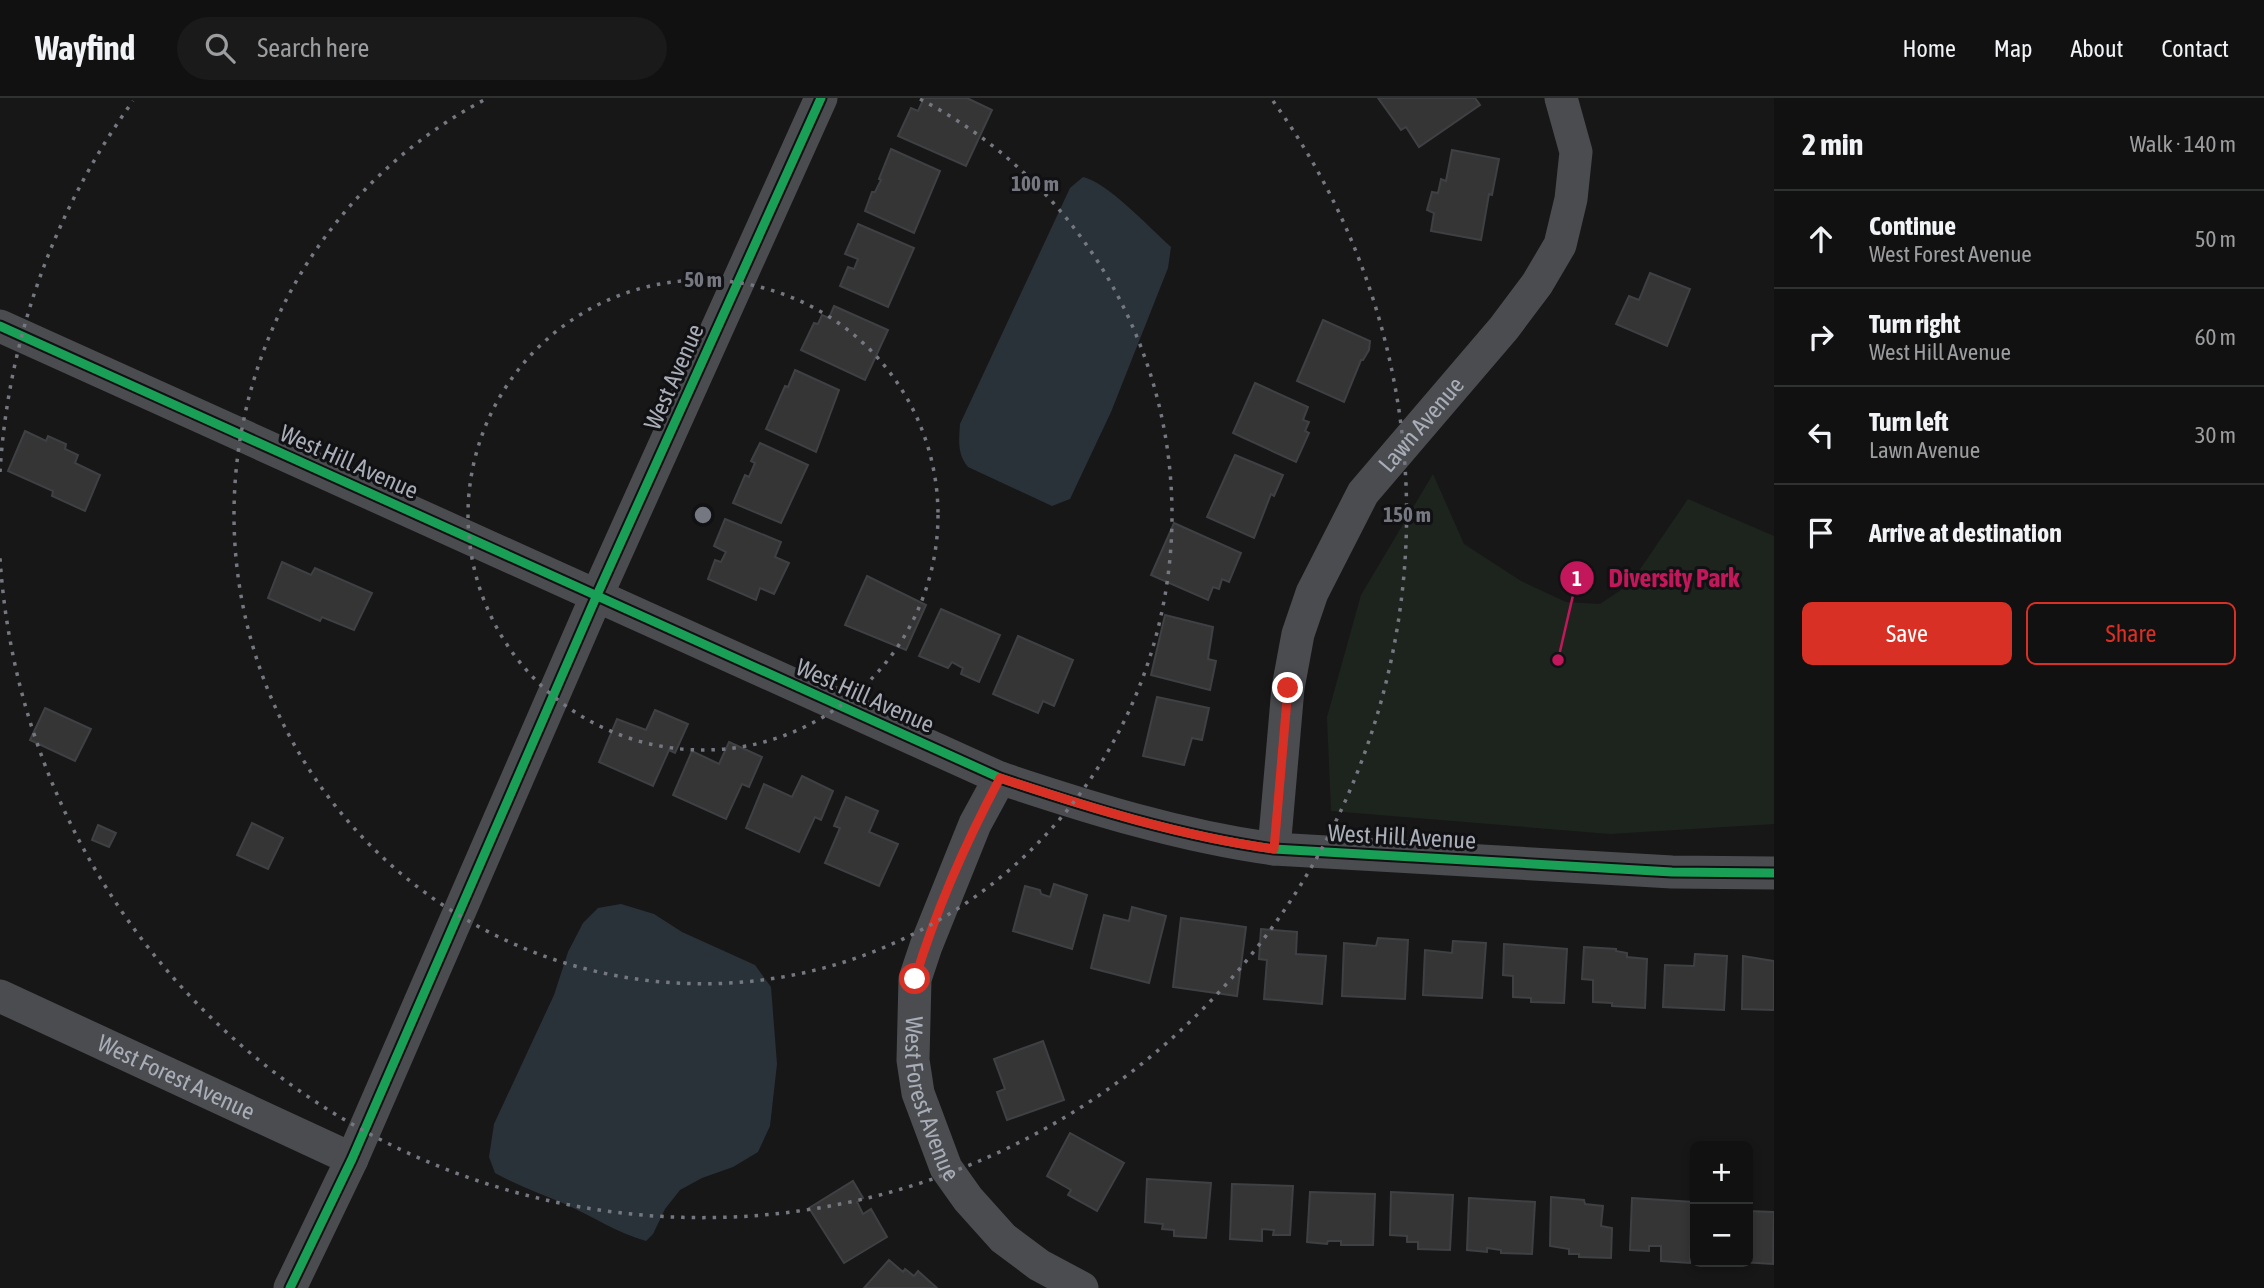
<!DOCTYPE html>
<html lang="en">
<head>
<meta charset="utf-8">
<style>
	body { margin:0; font-family:"Asap Condensed",sans-serif; background:#1a1a1a; color:#f1f3f6 }
	.controls { position:absolute; right:21px; bottom:21px; display:grid; overflow:hidden; border-radius:10px; box-shadow:0 4px 10px #0003 }
	.controls button { width:63px; height:63px; display:grid; place-items:center; padding:0; border:0; border-bottom:2px solid #303131; background:#111; color:#f1f3f6; font:35px sans-serif }
	.stop { position:absolute; width:21px; height:21px; margin:-16px; border:5px solid #d93025; border-radius:50%; background:#fff }
	.stop.end { background:#d93025; border-color:#fff; box-shadow:0 2px 7px #0008 }
	.list { margin:0; padding:0; list-style:none }
	h2 { display:flex; justify-content:space-between; align-items:center; height:91px; margin:0; padding:0 28px; font-size:30px }
	h2 small { font-size:23px; font-weight:400; color:#9c9d9f }
	.list li { display:grid; grid-template-columns:46px 1fr auto; gap:21px; align-items:center; box-sizing:border-box; height:98px; padding:0 28px; border-top:2px solid #303131 }
	.list b { display:block; font-size:26px; white-space:nowrap }
	.list p { margin:0; font-size:23px; white-space:nowrap; color:#9c9d9f }
	.list em { font-size:23px; font-style:normal; color:#9c9d9f }
	.actions { display:flex; gap:14px; padding:21px 28px }
	.actions a { flex:1; padding:16px 0; border:2px solid #d93025; border-radius:10px; text-align:center; font-size:24px; color:#d93025 }
	.actions .main { background:#d93025; color:#fff }
	.icon { flex:none; width:38px; height:38px; fill:none; stroke:currentColor; stroke-width:2; stroke-linecap:round; stroke-linejoin:round }
	.map { position:relative; flex:none; width:1774px; height:1190px; overflow:hidden }
	header { display:flex; align-items:center; gap:42px; box-sizing:border-box; height:98px; padding:0 35px; background:#111; border-bottom:2px solid #303131 }
	header strong { font-size:33px }
	nav { display:flex; gap:38px; margin-inline-start:auto; font-size:24px }
	.search { width:490px; height:63px; background:#1a1a1a; display:flex; align-items:center; gap:18px; box-sizing:border-box; padding:0 24px; border-radius:38px; color:#9c9d9f; font-size:26px }
	main { display:flex }
	aside { flex:1; background:#111 }
	.map>svg:first-child { display:block }
	.green { fill:#1d241e }
	.water { fill:#2a3239 }
	.building { fill:#353536; stroke:#3f4043; stroke-width:2 }
	.lines { fill:none; stroke-linecap:round; stroke-linejoin:round }
	.minor { stroke:#4b4c50; stroke-width:33 }
	.cycleway-casing { stroke:#111113; stroke-width:13 }
	.cycleway { stroke:#1a9f57; stroke-width:9 }
	.route { stroke:#d93025; stroke-width:9 }
	.ring { fill:none; stroke:#757880; stroke-width:3.5; stroke-dasharray:3.5 7 }
	.labels { text-anchor:middle; stroke-width:6; stroke-linejoin:round; paint-order:stroke }
	.street-label { font-size:24px; fill:#a8adb8; stroke:#111113 }
	.centre { fill:#757880; stroke:#111113; stroke-width:3.5 }
	.ring-label { font-size:21px; text-anchor:middle; font-weight:bold; fill:#757880; stroke:#111113; stroke-width:6; stroke-linejoin:round; paint-order:stroke }
	.leader { fill:none; stroke:#c2185b; stroke-width:2.5 }
	.callout-dot { fill:#c2185b; stroke:#111113; stroke-width:2.5 }
	.mark-label { font-size:21px; text-anchor:middle; font-weight:bold; fill:#fff }
	.callout-label { font-size:26px; text-anchor:middle; font-weight:bold; fill:#c2185b; stroke:#111113; stroke-width:6; stroke-linejoin:round; paint-order:stroke }
</style>
</head>
<body>
<header>
<strong>Wayfind</strong>
<div class="search"><svg class="icon" aria-label="search" viewBox="0 0 24 24"><circle cx="10" cy="10" r="6"/><path d="M15 15l6 6"/></svg>Search here</div>
<nav><a>Home</a><a>Map</a><a>About</a><a>Contact</a></nav>
</header>
<main>
<div class="map">
<svg width="1774" height="1190" viewBox="0 0 1774 1190">
	<rect width="100%" height="100%" fill="#171717"/>
	<polygon class="green" points="1433,376 1464,446 1521,483 1566,504 1600,506 1630,486 1688,401 1774,438 1774,726 1610,736 1331,713 1327,619 1361,497"/>
	<g class="water">
		<path d="M1083 79C1107 84 1151 131 1171 149L1168 170 1111 314 1070 401 1052 408 968 369C957 356 959 342 960 326L1070 90Z"/>
		<path d="M621 806 654 816 682 834 755 867 771 889 777 966 770 1028 758 1054 733 1069 702 1080 680 1092 665 1111 653 1136 646 1143C617 1135 592 1118 565 1106 541 1096 518 1088 495 1075L489 1059 494 1026 554 897 568 854 583 825 598 810Z"/>
	</g>
	<g class="building">
		<polygon points="924,0 967,0 992,12 966,68 898,38 911,10 918,13"/>
		<polygon points="1378,0 1475,0 1480,7 1419,49 1406,29 1401,32"/>
		<polygon points="891,51 940,73 914,135 865,113 872,94 875,94 881,82 879,81"/>
		<polygon points="1452,52 1499,61 1492,97 1489,96 1481,142 1431,133 1434,115 1427,112 1432,94 1438,95 1441,81 1446,83"/>
		<polygon points="858,126 914,150 888,209 840,188 848,169 854,171 858,161 845,156"/>
		<polygon points="1650,175 1690,191 1667,248 1616,226 1629,198 1639,202"/>
		<polygon points="834,208 888,232 865,282 801,252 814,225 818,226 822,217 829,220"/>
		<polygon points="1323,222 1370,243 1369,252 1363,262 1361,262 1344,304 1297,283"/>
		<polygon points="795,272 839,292 816,354 766,331 785,288 788,289"/>
		<polygon points="1255,285 1308,309 1303,322 1309,324 1305,333 1309,335 1296,364 1233,335"/>
		<polygon points="25,333 46,343 48,338 66,346 65,351 78,357 75,365 100,377 85,413 52,398 53,393 8,373"/>
		<polygon points="760,345 808,367 781,425 733,405 745,377 749,379 755,365 751,363"/>
		<polygon points="1235,357 1283,377 1274,398 1271,396 1254,440 1207,419"/>
		<polygon points="725,421 781,444 775,459 789,465 774,496 760,490 756,502 708,481 715,462 721,464 726,454 714,448"/>
		<polygon points="1174,425 1241,455 1229,484 1222,481 1219,491 1213,489 1208,502 1151,477"/>
		<polygon points="282,464 311,477 315,470 372,495 354,532 322,519 320,523 268,500"/>
		<polygon points="867,478 926,507 906,552 845,527"/>
		<polygon points="941,511 1000,537 979,584 961,576 963,570 952,564 948,570 919,558"/>
		<polygon points="1165,517 1213,529 1208,561 1216,563 1210,592 1151,577"/>
		<polygon points="1018,538 1073,562 1054,608 1043,603 1038,615 993,596"/>
		<polygon points="1157,599 1209,610 1202,642 1192,640 1184,667 1143,658"/>
		<polygon points="45,610 91,631 75,663 30,642"/>
		<polygon points="655,612 688,626 675,655 669,652 653,688 599,664 617,621 646,632"/>
		<polygon points="729,644 762,659 749,689 742,686 726,721 673,697 692,653 719,666"/>
		<polygon points="802,678 833,693 821,722 815,719 799,754 746,730 764,686 792,699"/>
		<polygon points="846,699 878,713 869,734 898,746 879,788 825,765 840,730 834,728"/>
		<polygon points="252,725 283,740 268,771 237,757"/>
		<polygon points="98,727 116,735 109,749 92,742"/>
		<polygon points="1054,786 1087,797 1072,851 1013,833 1025,788 1040,792 1041,796 1050,799"/>
		<polygon points="1132,809 1166,818 1149,885 1091,870 1104,817 1129,823"/>
		<polygon points="1181,820 1246,829 1237,898 1173,889"/>
		<polygon points="1261,831 1297,834 1296,856 1326,858 1322,906 1264,901 1267,862 1259,861"/>
		<polygon points="1378,840 1408,842 1405,901 1342,898 1344,845 1376,848"/>
		<polygon points="1453,843 1486,845 1482,900 1423,897 1425,852 1452,855"/>
		<polygon points="1504,846 1567,851 1564,905 1531,904 1531,900 1513,899 1513,878 1503,877"/>
		<polygon points="1584,849 1616,851 1616,853 1627,855 1627,859 1647,861 1645,910 1612,908 1612,905 1593,904 1593,882 1582,881"/>
		<polygon points="1695,856 1727,858 1724,912 1663,909 1665,867 1694,868"/>
		<polygon points="1743,858 1774,863 1774,912 1742,911"/>
		<polygon points="1043,943 1064,1002 1007,1022 997,994 1005,991 994,961"/>
		<polygon points="1070,1035 1124,1065 1097,1113 1068,1097 1071,1092 1047,1078"/>
		<polygon points="1147,1081 1211,1085 1206,1140 1174,1138 1174,1132 1162,1131 1163,1126 1145,1124"/>
		<polygon points="853,1083 863,1100 857,1104 863,1116 871,1111 887,1139 844,1165 809,1110"/>
		<polygon points="1232,1086 1293,1088 1290,1137 1273,1137 1274,1132 1262,1131 1262,1143 1230,1141"/>
		<polygon points="1310,1094 1375,1096 1373,1147 1341,1147 1341,1143 1328,1143 1327,1146 1307,1144"/>
		<polygon points="1391,1094 1453,1097 1450,1152 1418,1151 1418,1144 1407,1144 1407,1138 1390,1137"/>
		<polygon points="1551,1099 1584,1102 1585,1106 1603,1108 1601,1128 1612,1130 1611,1160 1579,1159 1579,1156 1569,1156 1569,1151 1550,1148"/>
		<polygon points="1469,1100 1535,1104 1532,1156 1501,1155 1501,1152 1487,1150 1487,1154 1467,1152"/>
		<polygon points="1632,1100 1693,1104 1690,1165 1661,1163 1661,1148 1649,1148 1649,1153 1630,1152"/>
		<polygon points="1748,1113 1774,1114 1773,1166 1741,1164 1748,1164"/>
		<polygon points="889,1162 903,1174 905,1171 914,1178 918,1173 937,1190 864,1190"/>
	</g>
	<g class="lines">
		<g class="minor">
			<path d="M0 228 1000 680C1090 710 1180 738 1274 751L1672 774 1774 775"/>
			<path id="s1" d="M1000 680 975 726 926 848 915 881 913 962 918 995 946 1070 968 1101 1003 1140 1039 1167 1082 1190"/>
			<path id="s2" d="M1274 751 1288 590 1298 536 1312 495 1363 395 1504 230 1537 186 1560 147 1571 101 1576 54 1561 0"/>
			<path id="s3" d="M0 898 352 1061"/>
			<polyline points="290,1190 352,1061 597,497 821,0"/>
		</g>
		<defs>
			<g id="cycleway">
				<path d="M0 228 1000 680C1090 710 1180 738 1274 751L1672 774 1774 775"/>
				<polyline points="290,1190 352,1061 597,497 821,0"/>
			</g>
		</defs>
		<use href="#cycleway" class="cycleway-casing"/>
		<use href="#cycleway" class="cycleway"/>
	</g>
	<g class="lines">
		<path class="route" d="M915 881C936 812 966 744 1000 680 1090 710 1180 738 1274 751L1288 590"/>
	</g>
	<g class="ring">
		<circle cx="703" cy="417" r="235"/>
		<path d="M920 1A469 469 0 1 1 486 1"/>
		<path d="M0 374A704 704 0 0 1 133 3M1273 3A704 704 0 1 1 0 460"/>
	</g>
	<g class="labels">
		<g class="street-label">
			<text transform="translate(674 279) rotate(-66)" y="8">West Avenue</text>
			<text dy="8" stroke="none"><textPath href="#s2" startOffset="462">Lawn Avenue</textPath></text>
			<text transform="translate(349 364) rotate(24)" y="8">West Hill Avenue</text>
			<text transform="translate(865 598) rotate(24)" y="8">West Hill Avenue</text>
			<text transform="translate(1402 739) rotate(3)" y="8">West Hill Avenue</text>
			<text dy="8" stroke="none"><textPath href="#s3" startOffset="194">West Forest Avenue</textPath></text>
			<text dy="8" stroke="none"><textPath href="#s1" startOffset="341">West Forest Avenue</textPath></text>
		</g>
	</g>
	<circle cx="703" cy="417" r="10" class="centre"/>
	<g class="ring-label">
		<text x="1035" y="93">100 m</text>
		<text x="703" y="189">50 m</text>
		<text x="1407" y="424">150 m</text>
	</g>
	<path class="leader" d="M1558 562L1577 480"/>
	<g class="callout-dot">
		<circle cx="1558" cy="562" r="7"/>
		<circle cx="1577" cy="480" r="18"/>
	</g>
	<g class="mark-label">
		<text x="1577" y="488">1</text>
	</g>
	<g class="callout-label">
		<text x="1674" y="489">Diversity Park</text>
	</g>
</svg>
<div class="controls">
<button>+</button>
<button>−</button>
</div>
<div class="stop" style="left:915px;top:881px"></div>
<div class="stop end" style="left:1288px;top:590px"></div>
</div>
<aside>
<h2>2 min<small>Walk · 140 m</small></h2>
<ul class="list">
<li><svg class="icon" aria-label="ahead" viewBox="0 0 24 24"><path d="M12 20V5M6 11l6-6 6 6"/></svg><div><b>Continue</b><p>West Forest Avenue</p></div><em>50 m</em></li>
<li><svg class="icon" aria-label="right" viewBox="0 0 24 24"><path d="M7 20v-9h11M14 6l5 5-5 5"/></svg><div><b>Turn right</b><p>West Hill Avenue</p></div><em>60 m</em></li>
<li><svg class="icon" aria-label="left" viewBox="0 0 24 24"><path d="M17 20v-9H6M10 6l-5 5 5 5"/></svg><div><b>Turn left</b><p>Lawn Avenue</p></div><em>30 m</em></li>
<li><svg class="icon" aria-label="arrive" viewBox="0 0 24 24"><path d="M6 21V4h12l-3 4 3 4H6"/></svg><div><b>Arrive at destination</b></div></li>
</ul>
<div class="actions"><a class="main">Save</a><a>Share</a></div>
</aside>
</main>
</body>
</html>
